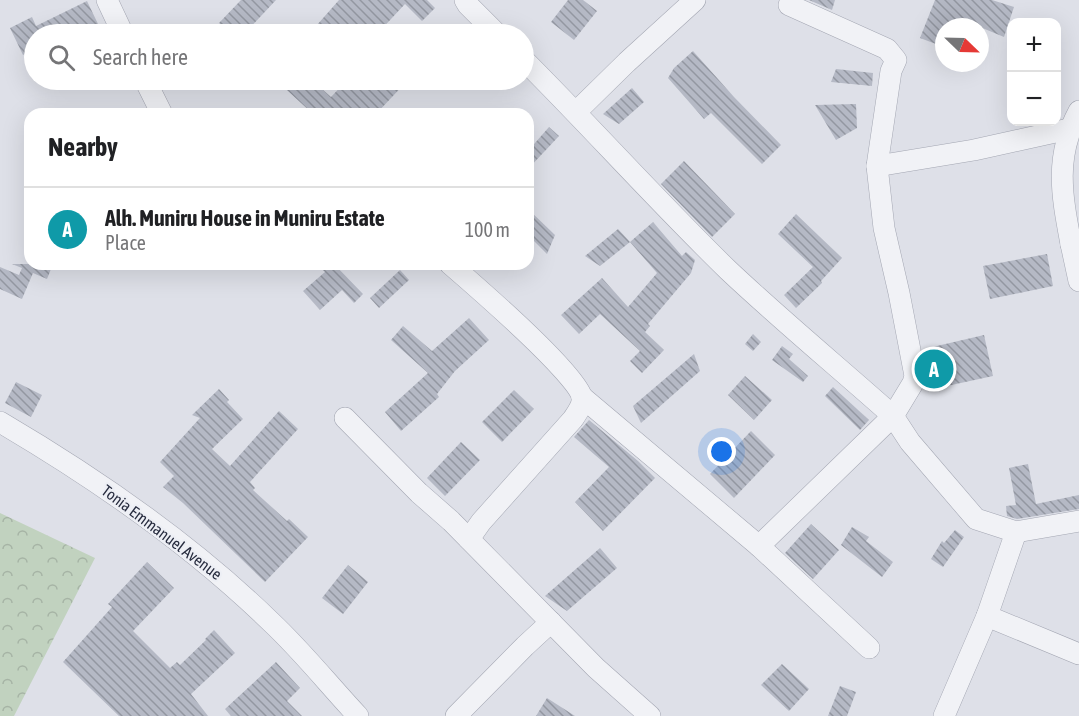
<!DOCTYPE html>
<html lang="en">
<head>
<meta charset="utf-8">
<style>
	body { margin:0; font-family:"Asap Condensed",sans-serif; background:#f6f6f6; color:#202124 }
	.controls { position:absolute; right:18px; top:18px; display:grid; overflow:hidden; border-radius:12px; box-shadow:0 6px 24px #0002 }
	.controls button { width:54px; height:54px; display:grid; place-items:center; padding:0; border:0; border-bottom:2px solid #e0e0e0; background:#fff; color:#202124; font:30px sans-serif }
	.compass { position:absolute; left:935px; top:18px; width:54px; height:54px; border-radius:50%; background:#fff; box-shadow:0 6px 24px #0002; rotate:113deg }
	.you { position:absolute; left:722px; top:452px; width:21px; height:21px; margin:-15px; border:4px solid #fff; border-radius:50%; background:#1a73e8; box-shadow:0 0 0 9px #1a73e833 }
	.badge { display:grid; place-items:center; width:39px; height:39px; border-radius:50%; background:#7c3aed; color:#fff; font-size:20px; font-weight:700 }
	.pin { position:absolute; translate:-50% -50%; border:3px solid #fff; box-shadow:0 2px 6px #0006 }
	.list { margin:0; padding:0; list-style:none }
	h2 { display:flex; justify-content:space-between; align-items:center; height:78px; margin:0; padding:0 24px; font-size:26px }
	h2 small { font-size:20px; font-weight:400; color:#757577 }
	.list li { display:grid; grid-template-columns:39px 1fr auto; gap:18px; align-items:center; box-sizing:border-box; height:84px; padding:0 24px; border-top:2px solid #e0e0e0 }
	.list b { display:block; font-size:22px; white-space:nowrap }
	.list p { margin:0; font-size:20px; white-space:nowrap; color:#757577 }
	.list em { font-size:20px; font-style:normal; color:#757577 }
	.icon { flex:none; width:33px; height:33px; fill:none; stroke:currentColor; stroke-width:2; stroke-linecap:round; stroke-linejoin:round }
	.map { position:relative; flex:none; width:1079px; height:716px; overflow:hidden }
	.search { position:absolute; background:#fff; box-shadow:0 6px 24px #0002; left:24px; top:24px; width:510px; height:66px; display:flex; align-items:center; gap:15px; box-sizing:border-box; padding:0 21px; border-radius:33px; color:#757577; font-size:22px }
	.panel { position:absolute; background:#fff; box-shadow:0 6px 24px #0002; left:24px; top:108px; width:510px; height:162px; border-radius:18px }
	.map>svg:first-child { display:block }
	.forest { fill:url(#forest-crowns) }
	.building { fill:url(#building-back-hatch) }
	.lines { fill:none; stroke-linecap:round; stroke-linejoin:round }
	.minor-casing { stroke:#a3a6b2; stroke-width:22 }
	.minor { stroke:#f1f2f6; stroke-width:21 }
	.labels { text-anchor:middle; stroke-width:4.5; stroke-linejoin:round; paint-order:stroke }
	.street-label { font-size:16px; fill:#272c3f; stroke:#edeff5 }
</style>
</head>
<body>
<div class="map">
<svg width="1079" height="716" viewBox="0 0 1079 716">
	<defs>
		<pattern id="forest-crowns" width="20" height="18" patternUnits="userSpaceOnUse" patternTransform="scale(1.5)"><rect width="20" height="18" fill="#c1d2bf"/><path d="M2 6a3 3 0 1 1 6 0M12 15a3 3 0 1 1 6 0" fill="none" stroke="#a6b4a5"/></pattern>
		<pattern id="building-back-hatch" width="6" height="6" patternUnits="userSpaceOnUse" patternTransform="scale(1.5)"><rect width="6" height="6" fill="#b5b9c5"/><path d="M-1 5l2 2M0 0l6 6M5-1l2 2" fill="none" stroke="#9397a1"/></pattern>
	</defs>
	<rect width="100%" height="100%" fill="#dee0e8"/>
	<polygon class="forest" points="0,513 95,558 14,716 0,716"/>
	<g class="building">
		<polygon points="241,0 276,0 244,34 231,34 219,23"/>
		<polygon points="339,0 427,0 435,8 422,21 405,4 377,34 363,34 352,24 342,34 309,34"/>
		<polygon points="568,0 583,0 597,11 574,40 551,22"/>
		<polygon points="809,0 835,0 832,10"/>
		<polygon points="935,0 992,0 1014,7 1004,37 980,27 944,27 944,47 920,38"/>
		<polygon points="87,1 98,24 77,34 34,34 34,50 23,55 10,28 32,17 36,26"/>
		<polygon points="693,51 734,97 781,145 762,164 711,113 704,119 668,78 674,68"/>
		<polygon points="836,69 873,73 872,86 831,82"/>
		<polygon points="276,80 312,80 331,97 347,80 408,80 376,114 313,114"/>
		<polygon points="632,88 644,102 619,124 603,114"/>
		<polygon points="856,104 857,128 836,140 815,105"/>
		<polygon points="549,127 559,136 528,169 528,151"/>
		<polygon points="684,161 735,214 712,237 661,184"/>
		<polygon points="528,209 555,235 547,254 528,235"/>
		<polygon points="796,214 842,258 821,281 822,283 796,308 784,295 813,267 778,234"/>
		<polygon points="653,222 682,256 686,252 695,260 691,273 648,324 650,326 645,332 664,350 642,373 630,361 640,351 600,314 579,334 561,315 602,278 628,307 657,273 630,242"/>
		<polygon points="618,229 630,242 600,266 585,256"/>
		<polygon points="1047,254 1053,286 990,299 983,266"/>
		<polygon points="12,264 53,264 47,279 33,273 22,299 0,289 0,267 19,275 22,268"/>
		<polygon points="316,264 334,264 363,294 354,303 342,290 320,310 303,291 325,272"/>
		<polygon points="400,270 409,280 379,308 370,298"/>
		<polygon points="469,318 489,340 455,371 437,394 439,397 401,431 385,412 428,373 391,340 403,326 432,351"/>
		<polygon points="753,334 761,342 753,351 745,344"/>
		<polygon points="984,335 993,376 933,389 924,349"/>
		<polygon points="782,346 793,354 789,359 808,376 803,382 772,360"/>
		<polygon points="694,354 700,371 641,423 633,406"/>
		<polygon points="745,376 772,400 754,420 728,395"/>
		<polygon points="16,382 42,395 31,417 5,403"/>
		<polygon points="833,387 869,420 860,430 825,396"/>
		<polygon points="219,389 229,400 227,402 243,419 212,449 230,466 279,411 298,429 250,482 255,488 253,490 287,521 289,519 308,537 265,582 183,503 163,487 174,476 160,462 200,418 192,415"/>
		<polygon points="514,390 534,409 502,442 482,422"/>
		<polygon points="589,420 638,461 655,478 603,531 575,502 609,467 574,437"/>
		<polygon points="751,431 775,455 734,498 710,474"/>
		<polygon points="461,442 480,460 445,496 427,478"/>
		<polygon points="1028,464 1036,504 1079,495 1079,509 1017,519 1007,516 1006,506 1016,505 1009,468"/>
		<polygon points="811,524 839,550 813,579 785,553"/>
		<polygon points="852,527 869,537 866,541 893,562 882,577 841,545"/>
		<polygon points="955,530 964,537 943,567 931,559 942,541 944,543"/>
		<polygon points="600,548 617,568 567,611 545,596"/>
		<polygon points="147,562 174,588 133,631 170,668 177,662 180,665 206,640 205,639 214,630 235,653 191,694 208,716 119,716 63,662 112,607 108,604"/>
		<polygon points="348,565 368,582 343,614 322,598"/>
		<polygon points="276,662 300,688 287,701 302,716 231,716 225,709"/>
		<polygon points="782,664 809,689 789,711 761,685"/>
		<polygon points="840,686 856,692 847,716 828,716"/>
		<polygon points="547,698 575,716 536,716"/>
	</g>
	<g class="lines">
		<defs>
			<g id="minor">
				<polyline points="107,0 123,34"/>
				<polyline points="465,0 468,5 497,34"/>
				<path d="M524 60C593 129 658 202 728 270 781 320 838 367 893 416L913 383 915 376 899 293 884 228 877 166 891 71 896 60 887 49 789 5"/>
				<polyline points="145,80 162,114"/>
				<path d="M1079 111C1054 157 1062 196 1071 244L1079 248"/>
				<polyline points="576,112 627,62 695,0"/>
				<polyline points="877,166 974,150 1069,129"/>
				<polyline points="1071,244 1079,281"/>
				<path d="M450 264C472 283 580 376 582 398 583 405 577 413 573 419L481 522 469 539"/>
				<polyline points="582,397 759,546 869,648"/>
				<polyline points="345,418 419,493 451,521 596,668 650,716"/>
				<path d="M0 422C97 479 190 543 271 622 302 651 329 685 358 716"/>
				<polyline points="759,546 893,416 910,442 976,519 1016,532 1079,521"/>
				<polyline points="987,616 1079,654"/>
				<polyline points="456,716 525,646 551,622"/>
				<polyline points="944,716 987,616 1016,532"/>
			</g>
		</defs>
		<use href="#minor" class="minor-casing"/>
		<use href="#minor" class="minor"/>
	</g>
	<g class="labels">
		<g class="street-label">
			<text transform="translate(162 532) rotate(37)" y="6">Tonia Emmanuel Avenue</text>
		</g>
	</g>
</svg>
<div class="controls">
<button>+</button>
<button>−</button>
</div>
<svg class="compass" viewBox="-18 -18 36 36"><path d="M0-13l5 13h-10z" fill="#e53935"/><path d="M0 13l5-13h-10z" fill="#757577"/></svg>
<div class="you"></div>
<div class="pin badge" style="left:934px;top:369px;background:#0f9aa8">A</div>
<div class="search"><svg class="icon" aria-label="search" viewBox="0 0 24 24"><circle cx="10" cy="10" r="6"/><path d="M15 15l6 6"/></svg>Search here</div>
<section class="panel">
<h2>Nearby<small></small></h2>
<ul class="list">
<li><span class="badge" style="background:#0f9aa8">A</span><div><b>Alh. Muniru House in Muniru Estate</b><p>Place</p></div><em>100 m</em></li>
</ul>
</section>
</div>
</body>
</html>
